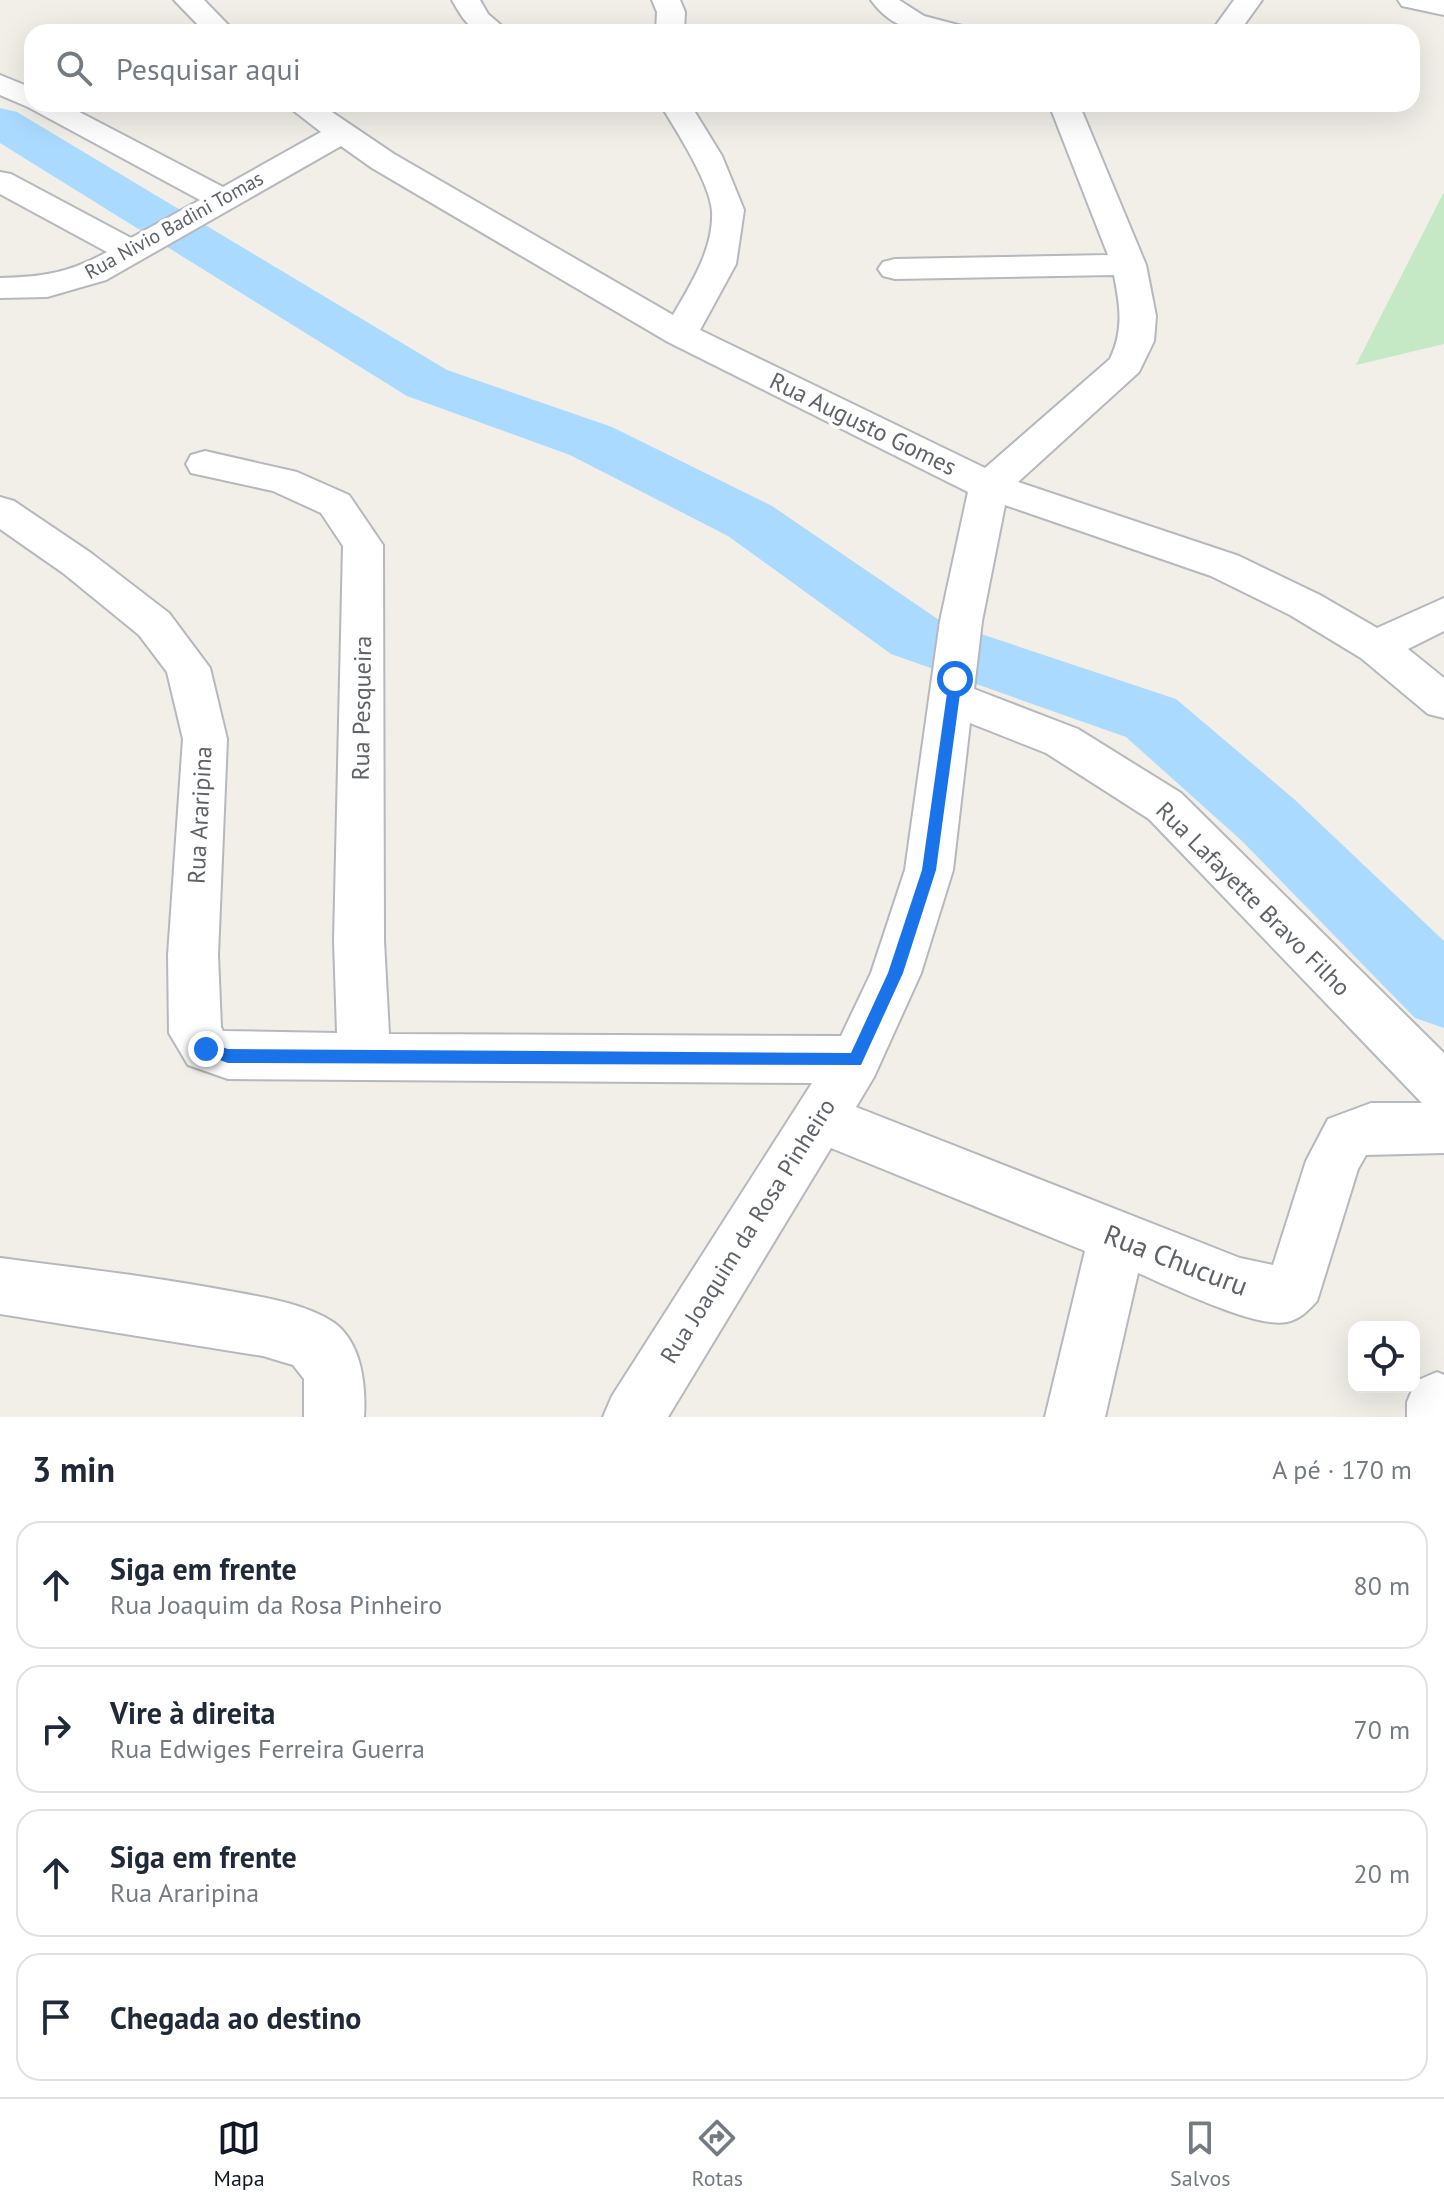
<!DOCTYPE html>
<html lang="pt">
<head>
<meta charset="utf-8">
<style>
	body { margin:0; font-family:"PT Sans",sans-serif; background:#f2f2f3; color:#1f2937 }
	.controls { position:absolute; right:24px; bottom:24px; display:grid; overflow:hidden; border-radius:16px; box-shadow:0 8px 32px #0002 }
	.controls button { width:72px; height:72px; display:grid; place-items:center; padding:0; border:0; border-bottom:2px solid #e0e1e3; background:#fff; color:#1f2937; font:40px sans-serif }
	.stop { position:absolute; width:24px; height:24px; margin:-18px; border:6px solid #1a73e8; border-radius:50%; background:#fff }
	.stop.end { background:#1a73e8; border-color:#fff; box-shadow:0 2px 8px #0008 }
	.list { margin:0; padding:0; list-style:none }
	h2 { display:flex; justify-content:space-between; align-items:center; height:104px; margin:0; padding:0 32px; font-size:34px }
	h2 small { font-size:26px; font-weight:400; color:#747a83 }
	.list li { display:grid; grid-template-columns:52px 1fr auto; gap:24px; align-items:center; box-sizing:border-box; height:128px; margin:0 16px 16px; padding:0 16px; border:2px solid #e0e1e3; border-radius:24px }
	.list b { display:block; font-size:30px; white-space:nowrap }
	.list p { margin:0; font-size:26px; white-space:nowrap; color:#747a83 }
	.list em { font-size:26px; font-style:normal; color:#747a83 }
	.icon { flex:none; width:44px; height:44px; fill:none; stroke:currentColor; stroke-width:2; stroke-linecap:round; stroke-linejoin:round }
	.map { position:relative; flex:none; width:1444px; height:1417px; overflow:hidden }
	.search { position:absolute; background:#fff; box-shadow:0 8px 32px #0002; left:24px; right:24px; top:24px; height:88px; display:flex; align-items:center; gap:20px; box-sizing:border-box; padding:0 28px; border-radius:24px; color:#747a83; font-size:30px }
	.sheet { height:680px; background:#fff }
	nav { display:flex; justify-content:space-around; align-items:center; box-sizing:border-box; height:112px; border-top:2px solid #e0e1e3; background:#fff; font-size:22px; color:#747a83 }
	nav a { display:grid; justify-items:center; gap:4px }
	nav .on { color:#111827 }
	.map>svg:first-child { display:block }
	.green { fill:#c5e8c5 }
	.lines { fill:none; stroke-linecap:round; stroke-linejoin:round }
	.river { fill:#aadaff; fill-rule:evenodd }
	.minor-casing { stroke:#b5b8bc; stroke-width:4 }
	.minor { fill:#fff; fill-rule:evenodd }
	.route { fill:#1a73e8 }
	.labels { text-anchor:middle; stroke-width:7; stroke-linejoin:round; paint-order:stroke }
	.far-street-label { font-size:20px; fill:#5f6368; stroke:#fff }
	.street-label { font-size:24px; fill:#5f6368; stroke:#fff }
	.near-street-label { font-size:28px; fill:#5f6368; stroke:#fff }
</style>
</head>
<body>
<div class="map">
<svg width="1444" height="1417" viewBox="0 0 1444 1417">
	<rect width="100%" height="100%" fill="#f1efe8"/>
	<polygon class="green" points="1444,192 1444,344 1356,365"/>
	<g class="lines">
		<polygon class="river" points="0,108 17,112 447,370 612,427 772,506 939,620 1176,699 1294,799 1444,941 1444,1028 1415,1018 1242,841 1126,737 891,654 728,536 570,455 407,396 0,143"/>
		<defs>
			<g id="minor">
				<polygon points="174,0 204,0 235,32 205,32"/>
				<path d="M452 0H480L488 14 509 32C473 32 470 32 452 0Z"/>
				<polygon points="652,0 680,0 685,12 684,32 656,32 657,12"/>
				<path d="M871 0H899L924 16 962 26 966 32C927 32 896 35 871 0Z"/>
				<polygon points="1234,0 1262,0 1239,32 1211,32"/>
				<polygon points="1398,0 1444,0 1444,15 1402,6"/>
				<path d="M0 75 32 88V104H64L223 187 321 132 285 104H320L394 154 673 315C691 284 714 248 712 211 710 183 675 128 660 104H690L722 156 744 210 736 264 700 330 985 468 1110 359C1124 329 1120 306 1114 275L895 279 883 276 878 269 883 262 895 259 1108 255 1049 104H1079L1146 265 1156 316 1154 341 1139 372 1018 482 1239 556 1320 595 1377 628 1444 598V631L1408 649 1444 678V718L1428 714 1361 658 1290 615 1211 576 1005 505 982 621 974 689 1078 729 1181 793 1444 1053V1153L1366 1155 1358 1169 1317 1301C1308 1311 1300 1319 1287 1322 1256 1329 1169 1286 1138 1273L1105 1417H1045L1085 1251 831 1148 668 1417H603L612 1396 812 1083 228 1079 188 1065 169 1033 168 955 183 739 167 672 139 635 63 573 0 529V497L14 501 91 553 169 613 210 668 227 739 218 955 221 1027 223 1031 337 1033 334 941 343 546 321 513 273 491 191 473 186 464 191 455 205 451 297 472 349 495 383 545 384 941 389 1034 841 1036 871 973 905 870 940 621 968 492 668 342 372 168 341 146 106 280 47 297 0 298V278C43 277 69 273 107 252L0 194V172L11 174 131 238 200 200 28 107 0 95ZM970 723 1046 753 1149 819 1422 1103H1371L1328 1119 1306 1161 1273 1265 1240 1258 856 1107 874 1077 921 973 953 870Z"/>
				<path d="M0 1258C78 1268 157 1277 235 1292 267 1298 305 1304 333 1322 362 1342 366 1386 364 1417H304V1379L293 1365 263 1356 0 1314Z"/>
				<polygon points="1437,1372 1444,1375 1444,1417 1407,1417 1407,1402 1416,1381"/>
			</g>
		</defs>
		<use href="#minor" class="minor-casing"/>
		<use href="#minor" class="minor"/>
	</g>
	<polygon class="route" points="955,675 962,679 936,870 903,973 861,1065 228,1063 200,1053 200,1044 206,1042 228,1049 851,1053 888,973 922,870 949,679"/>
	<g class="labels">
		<g class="far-street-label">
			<text transform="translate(174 225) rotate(-29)" y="7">Rua Nivio Badini Tomas</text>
		</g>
		<g class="street-label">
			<text transform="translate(863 424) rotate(26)" y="8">Rua Augusto Gomes</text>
			<text transform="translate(362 708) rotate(-89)" y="8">Rua Pesqueira</text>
			<text transform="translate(200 815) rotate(-87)" y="8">Rua Araripina</text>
			<text transform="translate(1253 899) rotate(45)" y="8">Rua Lafayette Bravo Filho</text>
			<text transform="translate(748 1231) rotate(-58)" y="8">Rua Joaquim da Rosa Pinheiro</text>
		</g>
		<g class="near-street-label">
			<text transform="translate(1176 1260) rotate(21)" y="10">Rua Chucuru</text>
		</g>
	</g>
</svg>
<div class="controls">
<button><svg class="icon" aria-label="locate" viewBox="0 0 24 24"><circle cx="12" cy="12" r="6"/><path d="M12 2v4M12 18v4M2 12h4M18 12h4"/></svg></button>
</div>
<div class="stop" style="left:955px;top:679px"></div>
<div class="stop end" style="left:206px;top:1049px"></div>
<div class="search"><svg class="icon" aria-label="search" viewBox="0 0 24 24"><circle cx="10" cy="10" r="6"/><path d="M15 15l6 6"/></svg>Pesquisar aqui</div>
</div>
<section class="sheet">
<h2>3 min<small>A pé · 170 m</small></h2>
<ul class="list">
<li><svg class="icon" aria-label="ahead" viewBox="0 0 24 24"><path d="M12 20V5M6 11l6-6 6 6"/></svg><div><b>Siga em frente</b><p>Rua Joaquim da Rosa Pinheiro</p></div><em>80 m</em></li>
<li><svg class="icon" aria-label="right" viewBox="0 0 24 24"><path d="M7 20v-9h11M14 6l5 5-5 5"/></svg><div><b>Vire à direita</b><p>Rua Edwiges Ferreira Guerra</p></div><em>70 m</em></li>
<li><svg class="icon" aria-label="ahead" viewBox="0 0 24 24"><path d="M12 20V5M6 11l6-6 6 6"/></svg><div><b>Siga em frente</b><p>Rua Araripina</p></div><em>20 m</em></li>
<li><svg class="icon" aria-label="arrive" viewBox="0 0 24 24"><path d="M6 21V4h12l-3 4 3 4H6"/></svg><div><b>Chegada ao destino</b></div></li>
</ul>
</section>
<nav>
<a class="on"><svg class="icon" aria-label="map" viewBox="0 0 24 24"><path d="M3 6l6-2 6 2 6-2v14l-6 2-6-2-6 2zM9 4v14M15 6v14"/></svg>Mapa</a>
<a><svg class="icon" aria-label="directions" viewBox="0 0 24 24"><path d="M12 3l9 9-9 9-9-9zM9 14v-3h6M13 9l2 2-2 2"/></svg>Rotas</a>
<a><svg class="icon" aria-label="saved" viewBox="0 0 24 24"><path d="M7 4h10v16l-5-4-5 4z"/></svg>Salvos</a>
</nav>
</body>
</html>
